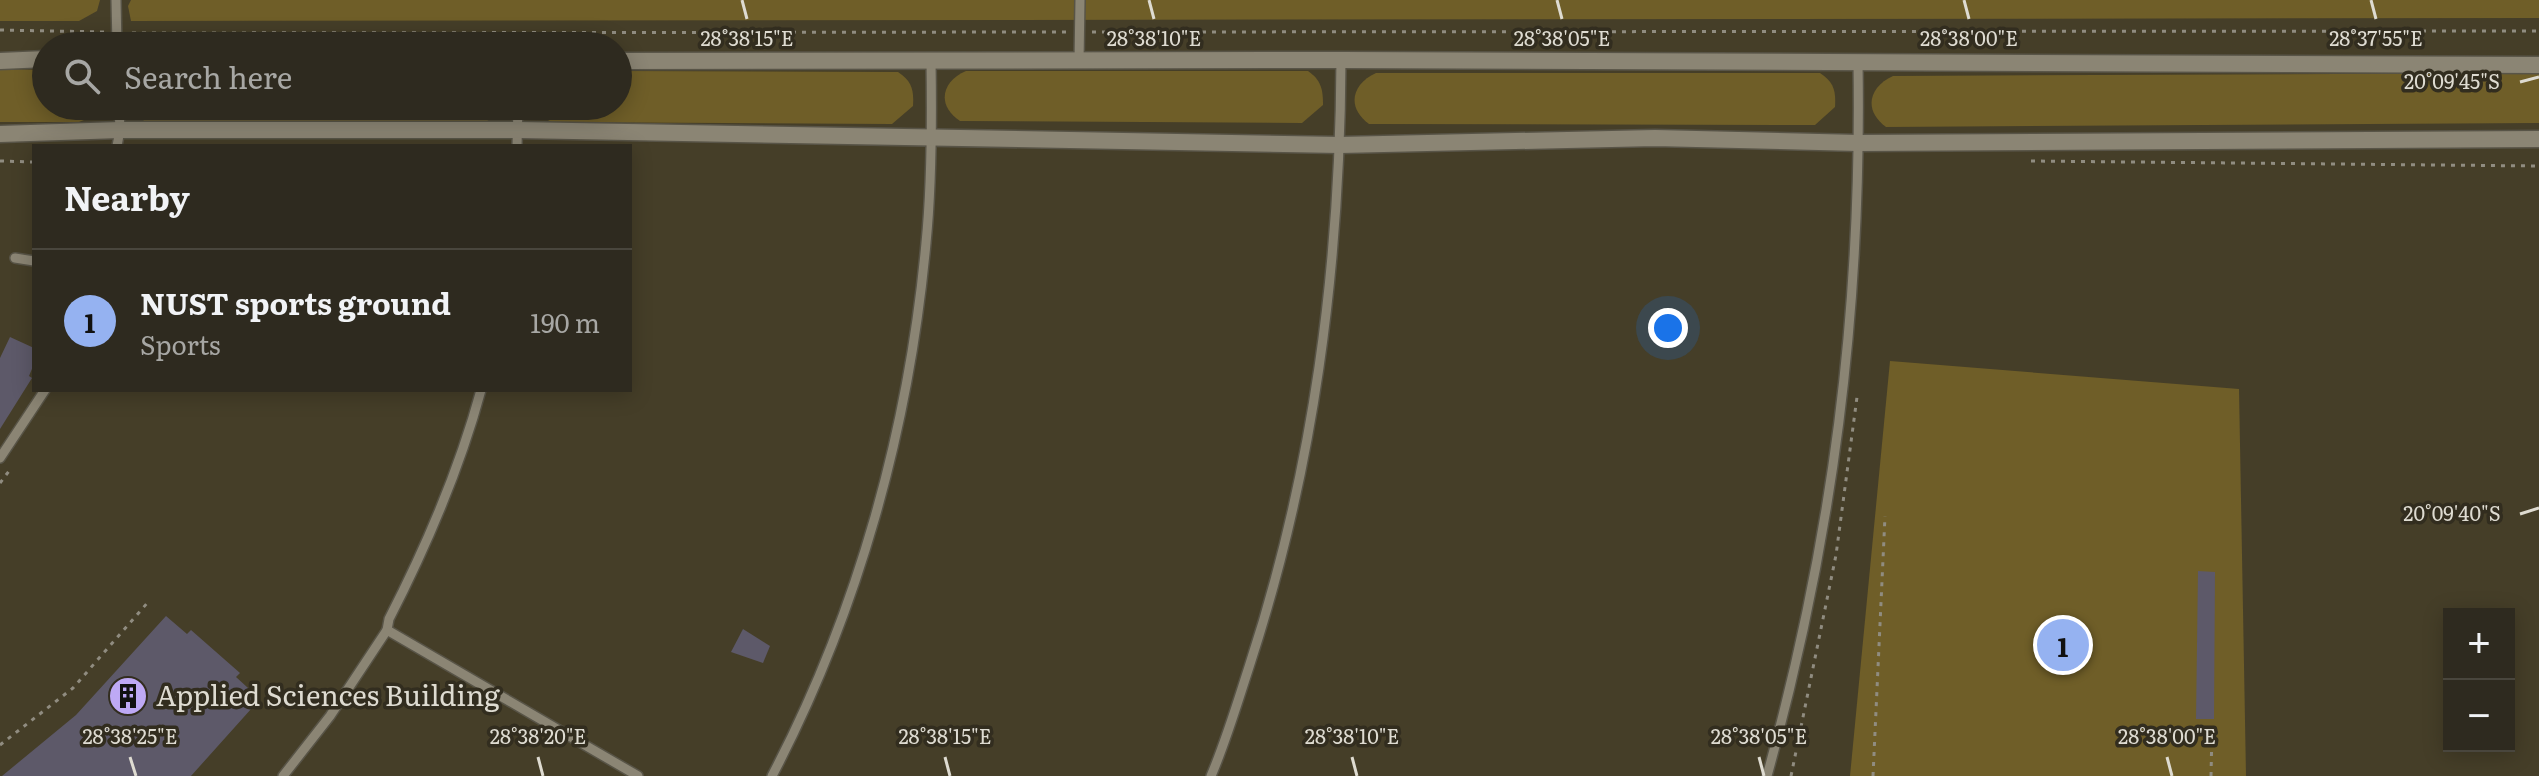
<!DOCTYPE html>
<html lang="en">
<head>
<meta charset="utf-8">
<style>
	body { margin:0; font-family:Literata,serif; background:#3a362c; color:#f1f3f6 }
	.controls { position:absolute; right:24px; bottom:24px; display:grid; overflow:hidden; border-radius:0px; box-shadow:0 4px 20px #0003 }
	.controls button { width:72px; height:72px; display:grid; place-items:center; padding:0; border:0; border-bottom:2px solid #49463d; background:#2e2a1f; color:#f1f3f6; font:40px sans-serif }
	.you { position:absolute; left:1668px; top:328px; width:28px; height:28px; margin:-20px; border:6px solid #fff; border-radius:50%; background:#1a73e8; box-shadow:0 0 0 12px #1a73e833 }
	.badge { display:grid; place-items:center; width:52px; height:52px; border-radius:50%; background:#95b2f1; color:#111; font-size:26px; font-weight:700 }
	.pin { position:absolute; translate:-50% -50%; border:4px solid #fff; box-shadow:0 2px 8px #0006 }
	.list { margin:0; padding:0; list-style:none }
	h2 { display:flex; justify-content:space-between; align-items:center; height:104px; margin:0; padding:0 32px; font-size:34px }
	h2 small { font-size:26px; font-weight:400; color:#a7a7a4 }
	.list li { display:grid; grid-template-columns:52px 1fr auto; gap:24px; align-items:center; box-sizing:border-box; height:144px; padding:0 32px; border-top:2px solid #49463d }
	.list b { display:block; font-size:30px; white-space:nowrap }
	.list p { margin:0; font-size:26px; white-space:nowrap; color:#a7a7a4 }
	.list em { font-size:26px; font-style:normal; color:#a7a7a4 }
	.icon { flex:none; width:44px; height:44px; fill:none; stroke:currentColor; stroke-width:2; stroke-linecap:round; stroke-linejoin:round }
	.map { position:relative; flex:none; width:2539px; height:776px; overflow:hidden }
	.search { position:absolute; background:#2e2a1f; box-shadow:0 4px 20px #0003; left:32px; top:32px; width:600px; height:88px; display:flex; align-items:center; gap:20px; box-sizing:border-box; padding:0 28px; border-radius:44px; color:#a7a7a4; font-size:30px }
	.panel { position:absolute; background:#2e2a1f; box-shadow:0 4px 20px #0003; left:32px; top:144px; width:600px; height:248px; border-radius:0px }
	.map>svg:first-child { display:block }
	.built { fill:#453e28; fill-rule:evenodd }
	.green { fill:#6f5e28 }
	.building { fill:#5d5969 }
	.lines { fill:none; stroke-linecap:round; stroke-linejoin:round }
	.lane-casing { stroke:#585447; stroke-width:12 }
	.street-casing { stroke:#585447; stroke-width:19 }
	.path { stroke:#908c80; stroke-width:3; stroke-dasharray:4 6; stroke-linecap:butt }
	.lane { stroke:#8b8574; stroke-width:9 }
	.street { stroke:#8b8574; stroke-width:16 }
	.ticks { fill:none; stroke:#dedbd1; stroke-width:3 }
	.labels { text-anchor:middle; stroke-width:7; stroke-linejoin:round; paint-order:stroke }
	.poi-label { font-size:28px; fill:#dedbd1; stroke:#322d1f; text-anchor:start }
	.ticks-label { font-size:20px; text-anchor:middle; fill:#dedbd1; stroke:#322d1f; stroke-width:7; stroke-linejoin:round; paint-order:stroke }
</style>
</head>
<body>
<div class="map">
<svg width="2539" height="776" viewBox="0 0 2539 776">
	<rect width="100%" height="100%" fill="#3d3829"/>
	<path class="built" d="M0 0H2539V776H0ZM46 46H618V106H46ZM34 146H630V390H34ZM2449 614H2509V746H2449Z"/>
	<g class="green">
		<polygon points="0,0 100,0 97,11 79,21 0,21"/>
		<polygon points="131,0 2539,0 2539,18 131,21 128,6"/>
		<polygon points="0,69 46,70 46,106 101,106 89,118 79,122 0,122"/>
		<path d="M618 71 898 72C912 81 914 90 913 106L892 124 551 122 545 118 538 106H618Z"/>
		<path d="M966 71H1308C1321 80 1323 89 1323 105L1302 123 960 121C936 105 942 81 966 71Z"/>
		<path d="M1376 73H1820C1834 82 1836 91 1835 107L1815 125 1369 124C1346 107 1352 84 1376 73Z"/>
		<path d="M2539 73V123L1886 127C1863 110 1869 87 1893 76Z"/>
		<polygon points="132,106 506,106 486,122 472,123 144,121"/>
		<polygon points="1890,361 2239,389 2246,776 1850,776"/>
	</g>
	<g class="building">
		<polygon points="10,337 34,348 34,364 29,376 32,378 0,429 0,358"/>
		<polygon points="2198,571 2215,572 2214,719 2196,719"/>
		<polygon points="166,616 187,634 191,630 240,673 236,677 260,699 191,776 2,776 76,715"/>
		<polygon points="743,629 770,646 763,663 731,652"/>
	</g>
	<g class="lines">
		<defs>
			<g id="lane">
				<polyline points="116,0 117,46"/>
				<polyline points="1079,61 1080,0"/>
				<polyline points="117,146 120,130 119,106"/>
				<polyline points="517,146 518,106"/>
				<polyline points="15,258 34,261"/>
				<polyline points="0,458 45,390"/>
				<polyline points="387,630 638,776"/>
				<path d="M283 776 330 716 387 630 389 619C427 545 459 471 481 390"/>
				<path d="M772 776C858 612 909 428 926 243 932 183 932 122 931 61"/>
				<path d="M1211 776C1226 741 1237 704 1249 667 1314 469 1340 268 1341 60"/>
				<path d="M1767 776C1833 537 1862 311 1858 63"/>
			</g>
			<g id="street">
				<polyline points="0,61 46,59"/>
				<polyline points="618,61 1341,60 2539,65"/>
				<polyline points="0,134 120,130 518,130 1340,145 1655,138 1859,143 2539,139"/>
			</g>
		</defs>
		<use href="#lane" class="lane-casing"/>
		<use href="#street" class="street-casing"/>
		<g class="path">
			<polyline points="0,30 104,32"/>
			<polyline points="1092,32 2539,31"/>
			<polyline points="132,33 1068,32"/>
			<polyline points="0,161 34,162"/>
			<polyline points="2031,161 2539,166"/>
			<polyline points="0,483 12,467"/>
			<polyline points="0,745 73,688 149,601"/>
			<polyline points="1791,776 1836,555 1857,397"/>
			<polyline points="1873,776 1885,516"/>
			<polyline points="2211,776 2212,729"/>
		</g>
		<use href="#lane" class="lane"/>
		<use href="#street" class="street"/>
	</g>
	<path class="ticks" d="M742 0 747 19M1149 0 1154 19M1557 0 1562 19M1964 0 1969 19M2371 0 2376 19M2520 82 2539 77M2520 514 2539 508M130 757 136 776M538 757 543 776M945 757 950 776M1352 757 1357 776M1759 757 1764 776M2167 757 2172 776"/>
	<defs>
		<symbol id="building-disc" viewBox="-11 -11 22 22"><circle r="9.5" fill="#bea9f5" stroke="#322d1f"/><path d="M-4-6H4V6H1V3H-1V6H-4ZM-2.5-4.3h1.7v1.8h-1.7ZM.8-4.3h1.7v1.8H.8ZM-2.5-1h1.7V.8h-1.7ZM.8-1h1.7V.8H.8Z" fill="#111"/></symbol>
	</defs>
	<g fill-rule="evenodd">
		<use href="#building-disc" x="106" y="674" width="44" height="44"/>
	</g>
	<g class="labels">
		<g class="poi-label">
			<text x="156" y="706">Applied Sciences Building</text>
		</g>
	</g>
	<g class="ticks-label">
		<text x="747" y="46">28°38'15"E</text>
		<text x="1154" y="46">28°38'10"E</text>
		<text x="1562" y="46">28°38'05"E</text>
		<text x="1969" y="46">28°38'00"E</text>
		<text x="2376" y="46">28°37'55"E</text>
		<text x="2452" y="89">20°09'45"S</text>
		<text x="2452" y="521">20°09'40"S</text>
		<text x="130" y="744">28°38'25"E</text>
		<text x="538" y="744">28°38'20"E</text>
		<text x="945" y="744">28°38'15"E</text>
		<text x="1352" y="744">28°38'10"E</text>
		<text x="1759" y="744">28°38'05"E</text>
		<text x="2167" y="744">28°38'00"E</text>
	</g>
</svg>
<div class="controls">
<button>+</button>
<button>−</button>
</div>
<div class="you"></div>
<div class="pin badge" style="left:2063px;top:645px">1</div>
<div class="search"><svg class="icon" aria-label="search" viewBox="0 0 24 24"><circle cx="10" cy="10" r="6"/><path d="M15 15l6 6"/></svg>Search here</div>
<section class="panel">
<h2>Nearby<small></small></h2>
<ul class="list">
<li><span class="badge">1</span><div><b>NUST sports ground</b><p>Sports</p></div><em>190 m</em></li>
</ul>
</section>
</div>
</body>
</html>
